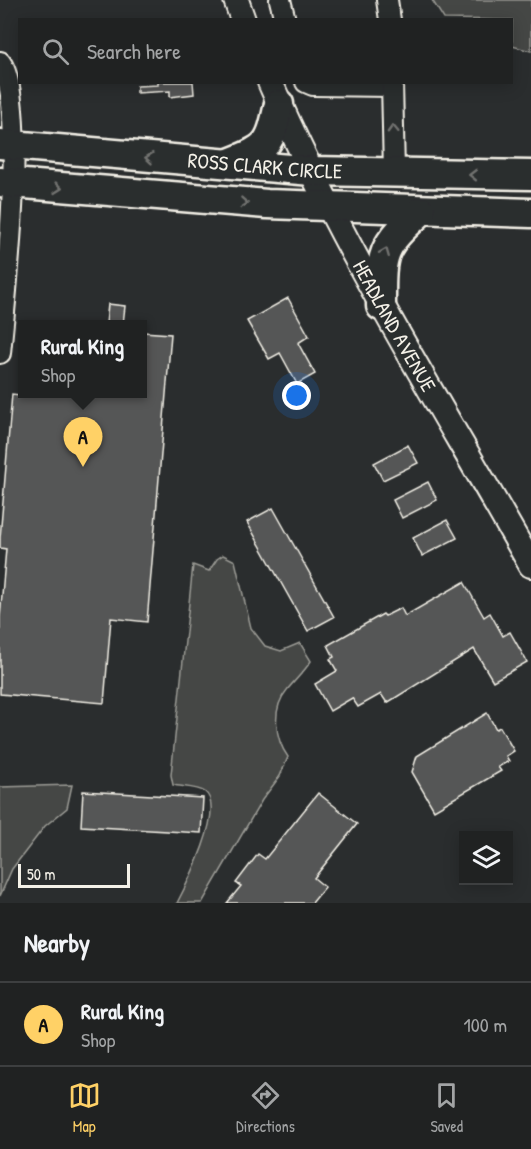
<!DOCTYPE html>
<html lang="en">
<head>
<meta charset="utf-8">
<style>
	body { margin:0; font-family:"Patrick Hand",sans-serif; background:#2d2f2f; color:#f1f3f6 }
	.controls { position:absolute; right:18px; bottom:18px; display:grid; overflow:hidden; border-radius:0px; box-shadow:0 3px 15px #0003 }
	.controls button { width:54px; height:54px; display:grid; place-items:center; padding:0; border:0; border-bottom:2px solid #3d3f40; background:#202222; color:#f1f3f6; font:30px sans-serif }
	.scale { position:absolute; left:18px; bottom:15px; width:112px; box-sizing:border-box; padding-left:6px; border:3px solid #f4f1e8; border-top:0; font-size:16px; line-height:21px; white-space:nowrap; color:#f4f1e8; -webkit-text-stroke:4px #2a2d2e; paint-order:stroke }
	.you { position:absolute; left:297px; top:396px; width:21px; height:21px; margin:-15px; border:4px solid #fff; border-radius:50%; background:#1a73e8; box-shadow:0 0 0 9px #1a73e833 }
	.badge { display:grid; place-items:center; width:39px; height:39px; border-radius:50%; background:#ffd166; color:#111; font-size:20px; font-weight:700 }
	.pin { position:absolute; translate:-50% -50px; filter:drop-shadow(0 2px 3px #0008) }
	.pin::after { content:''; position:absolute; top:32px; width:21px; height:18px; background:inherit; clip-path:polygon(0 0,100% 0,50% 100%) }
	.popup { position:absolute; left:18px; top:320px; width:129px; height:78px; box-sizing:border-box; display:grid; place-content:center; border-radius:0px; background:#202222; filter:drop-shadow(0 2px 4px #0005); font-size:20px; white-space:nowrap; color:#a2a4a5 }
	.popup b { font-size:22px; color:#f1f3f6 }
	.popup::after { content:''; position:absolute; left:50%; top:100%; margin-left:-12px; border:12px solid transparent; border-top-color:#202222 }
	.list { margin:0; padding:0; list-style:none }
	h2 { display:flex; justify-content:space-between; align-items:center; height:78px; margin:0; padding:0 24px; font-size:26px }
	h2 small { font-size:20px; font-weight:400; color:#a2a4a5 }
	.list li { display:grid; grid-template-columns:39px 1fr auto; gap:18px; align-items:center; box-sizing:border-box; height:84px; padding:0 24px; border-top:2px solid #3d3f40 }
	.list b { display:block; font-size:22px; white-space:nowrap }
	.list p { margin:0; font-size:20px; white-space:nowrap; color:#a2a4a5 }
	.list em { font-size:20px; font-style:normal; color:#a2a4a5 }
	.icon { flex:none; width:33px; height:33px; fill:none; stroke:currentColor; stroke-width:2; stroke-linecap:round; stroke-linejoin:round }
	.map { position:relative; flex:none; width:531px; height:903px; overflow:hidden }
	.search { position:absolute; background:#202222; box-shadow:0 3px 15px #0003; left:18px; right:18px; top:18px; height:66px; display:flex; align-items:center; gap:15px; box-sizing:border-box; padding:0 21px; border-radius:0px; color:#a2a4a5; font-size:22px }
	.sheet { height:162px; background:#202222 }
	nav { display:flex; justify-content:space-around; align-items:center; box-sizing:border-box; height:84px; border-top:2px solid #3d3f40; background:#202222; font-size:16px; color:#a2a4a5 }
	nav a { display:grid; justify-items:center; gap:3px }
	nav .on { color:#ffd166 }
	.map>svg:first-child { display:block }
	.green { fill:#444645; stroke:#9c9c96; stroke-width:1.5 }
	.building { fill:#555756; stroke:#f4f1e8; stroke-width:1.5 }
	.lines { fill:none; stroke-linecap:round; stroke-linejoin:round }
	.minor-casing { stroke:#f4f1e8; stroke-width:24 }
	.major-casing { stroke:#f4f1e8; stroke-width:28 }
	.highway-casing { stroke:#f4f1e8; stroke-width:33 }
	.minor { stroke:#2a2d2e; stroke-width:20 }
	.major { stroke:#2a2d2e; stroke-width:24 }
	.highway { stroke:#2a2d2e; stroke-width:28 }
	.oneway { stroke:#71726f }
	.labels { text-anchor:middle; stroke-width:5; stroke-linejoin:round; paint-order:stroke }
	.street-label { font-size:21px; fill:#f4f1e8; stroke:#2a2d2e }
</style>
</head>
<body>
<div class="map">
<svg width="531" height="903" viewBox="0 0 531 903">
	<rect width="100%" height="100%" fill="#2a2d2e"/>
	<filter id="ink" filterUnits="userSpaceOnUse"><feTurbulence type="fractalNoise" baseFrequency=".0167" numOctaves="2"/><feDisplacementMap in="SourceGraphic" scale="12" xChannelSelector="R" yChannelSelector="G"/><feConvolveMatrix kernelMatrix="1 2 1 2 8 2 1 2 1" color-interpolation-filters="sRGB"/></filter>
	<g filter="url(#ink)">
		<g class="green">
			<polygon points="432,0 531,0 531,51 512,46 512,20 444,19"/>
			<path d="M223 555 235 561 251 628 265 646 281 651 300 643 311 661C304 672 295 680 287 690 271 709 275 739 288 757L280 776 262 800 202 903H177C187 884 226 808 205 792 198 787 182 787 173 785L171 775 193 565 209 571 217 559Z"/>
			<polygon points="72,785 67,808 45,826 12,869 0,896 0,787"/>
		</g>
		<g class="building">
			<polygon points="158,82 193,82 194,94 170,97 170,91 137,93 137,86 158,85"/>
			<polygon points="288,298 309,336 298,343 315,374 297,384 280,353 269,359 247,321"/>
			<polygon points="108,304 125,306 123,324 106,324"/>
			<polygon points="143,332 171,334 147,622 111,618 104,703 0,694 0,618 6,549 0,548 0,538 12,394 20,395 23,357 23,394 143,394"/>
			<polygon points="408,445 418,463 383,480 374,463"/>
			<polygon points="428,482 437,500 402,518 393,500"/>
			<polygon points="273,508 334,617 308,631 247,522"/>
			<polygon points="447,520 457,538 422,556 413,538"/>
			<polygon points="464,582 484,617 490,613 503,636 510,632 527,662 493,681 474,649 387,703 381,694 358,707 352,698 330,711 315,684 337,671 330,659 334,657 328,645 383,614 385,616 401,608 405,616"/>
			<polygon points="487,713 496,729 500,727 514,751 506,756 509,761 498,767 501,771 434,810 412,772 417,756"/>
			<polygon points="83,791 203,798 201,833 81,826"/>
			<polygon points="318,793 357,824 314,878 325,887 312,903 227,903 241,886 236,883 258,854 265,859"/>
		</g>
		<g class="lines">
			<defs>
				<g id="minor">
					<polyline points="280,0 285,20"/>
					<polyline points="387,0 390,20"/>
					<path d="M0 62C28 96 5 302 0 353"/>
					<polyline points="306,82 313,85 392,86"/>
					<polyline points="392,82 394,173"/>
				</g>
				<g id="major">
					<polyline points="236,0 243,20"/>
					<path id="s1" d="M270 82C343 251 441 405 531 565"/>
				</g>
				<g id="highway">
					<path id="s2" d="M0 144 312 171 531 175"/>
					<path d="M229 163C269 148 270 145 279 104"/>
					<polyline points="0,182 267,204 531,213"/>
					<path d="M381 306C381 252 380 248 421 211"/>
				</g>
			</defs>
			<use href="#minor" class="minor-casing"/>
			<use href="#major" class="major-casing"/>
			<use href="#highway" class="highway-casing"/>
			<use href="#minor" class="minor"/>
			<use href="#major" class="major"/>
			<use href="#highway" class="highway"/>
		</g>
		<defs><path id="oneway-chevron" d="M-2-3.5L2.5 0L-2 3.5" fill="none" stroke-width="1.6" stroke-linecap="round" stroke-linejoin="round" transform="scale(1.5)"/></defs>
		<g class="oneway">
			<use href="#oneway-chevron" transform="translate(393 129) rotate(-92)"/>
			<use href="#oneway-chevron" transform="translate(149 158) rotate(-175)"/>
			<use href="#oneway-chevron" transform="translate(473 175) rotate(-179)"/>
			<use href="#oneway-chevron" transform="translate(58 188) rotate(6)"/>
			<use href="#oneway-chevron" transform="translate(244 203) rotate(4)"/>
			<use href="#oneway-chevron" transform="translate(385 252) rotate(-68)"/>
		</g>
	</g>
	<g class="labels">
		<g class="street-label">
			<text dy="7" stroke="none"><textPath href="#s2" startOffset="266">ROSS CLARK CIRCLE</textPath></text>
			<text dy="7" stroke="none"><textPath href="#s1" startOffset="274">HEADLAND AVENUE</textPath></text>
		</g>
	</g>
</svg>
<div class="controls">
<button><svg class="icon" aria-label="layers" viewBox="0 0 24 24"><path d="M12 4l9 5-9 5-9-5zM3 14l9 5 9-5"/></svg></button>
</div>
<div class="scale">50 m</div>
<div class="you"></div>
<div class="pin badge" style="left:83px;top:467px">A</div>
<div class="popup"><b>Rural King</b>Shop</div>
<div class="search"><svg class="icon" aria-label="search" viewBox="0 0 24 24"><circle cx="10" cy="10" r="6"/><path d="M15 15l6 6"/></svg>Search here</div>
</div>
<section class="sheet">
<h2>Nearby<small></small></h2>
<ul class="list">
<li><span class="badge">A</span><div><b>Rural King</b><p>Shop</p></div><em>100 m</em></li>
</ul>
</section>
<nav>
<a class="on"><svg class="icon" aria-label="map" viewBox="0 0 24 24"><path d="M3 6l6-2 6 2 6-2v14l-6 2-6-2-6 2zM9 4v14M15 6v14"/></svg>Map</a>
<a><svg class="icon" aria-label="directions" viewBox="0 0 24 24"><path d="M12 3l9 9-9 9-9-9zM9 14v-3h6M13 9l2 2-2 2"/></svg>Directions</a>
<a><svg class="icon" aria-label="saved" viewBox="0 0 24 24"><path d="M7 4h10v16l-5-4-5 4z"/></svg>Saved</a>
</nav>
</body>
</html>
